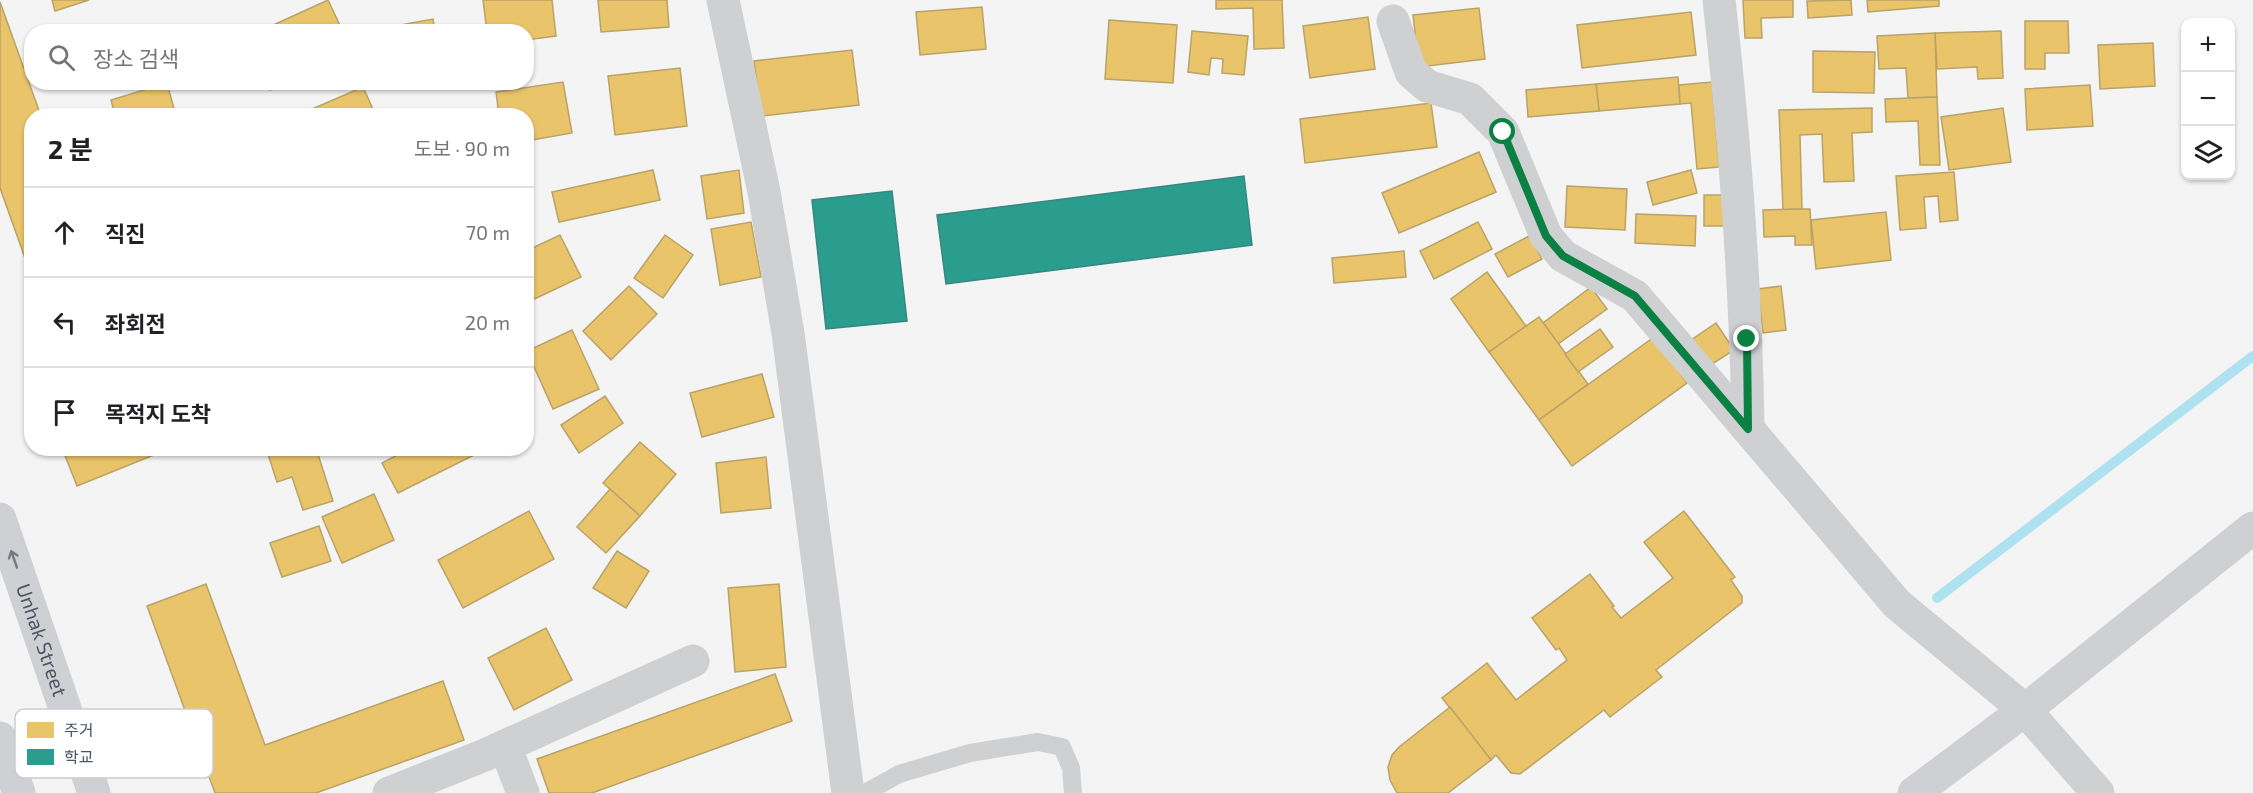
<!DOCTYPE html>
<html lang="ko">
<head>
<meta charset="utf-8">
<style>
	body { margin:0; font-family:"Exo 2","Noto Sans KR",sans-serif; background:#f2f2f2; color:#202124 }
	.controls { position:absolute; right:18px; top:18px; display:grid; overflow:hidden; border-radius:12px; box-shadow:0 2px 4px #0004 }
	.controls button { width:54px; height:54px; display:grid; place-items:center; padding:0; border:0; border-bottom:2px solid #e0e0e0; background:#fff; color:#202124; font:30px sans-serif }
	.stop { position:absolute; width:18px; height:18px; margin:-14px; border:4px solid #0b8043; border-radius:50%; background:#fff }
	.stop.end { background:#0b8043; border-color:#fff; box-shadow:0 2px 6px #0008 }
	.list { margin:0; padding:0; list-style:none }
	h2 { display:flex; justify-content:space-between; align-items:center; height:78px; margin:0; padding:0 24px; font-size:26px }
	h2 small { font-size:20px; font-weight:400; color:#757577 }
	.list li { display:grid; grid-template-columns:39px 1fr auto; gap:18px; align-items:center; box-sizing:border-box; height:90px; padding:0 24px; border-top:2px solid #e0e0e0 }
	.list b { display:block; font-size:22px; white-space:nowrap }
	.list em { font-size:20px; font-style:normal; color:#757577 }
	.icon { flex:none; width:33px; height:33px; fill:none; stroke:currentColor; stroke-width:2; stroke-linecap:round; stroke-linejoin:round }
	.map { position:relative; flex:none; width:2253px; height:793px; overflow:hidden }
	.search { position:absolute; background:#fff; box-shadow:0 2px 4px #0004; left:24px; top:24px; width:510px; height:66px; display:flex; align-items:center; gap:15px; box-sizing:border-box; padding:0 21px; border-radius:24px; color:#757577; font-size:22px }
	.panel { position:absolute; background:#fff; box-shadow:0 2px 4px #0004; left:24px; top:108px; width:510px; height:348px; border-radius:24px }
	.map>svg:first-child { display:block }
	.homes { fill:#e9c46a; stroke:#b9a367; stroke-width:1.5 }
	.schools { fill:#2a9d8f; stroke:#348881; stroke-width:1.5 }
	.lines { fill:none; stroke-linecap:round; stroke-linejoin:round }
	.stream { stroke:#aee2f0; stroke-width:10 }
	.lane { stroke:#ced0d2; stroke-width:18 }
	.street { stroke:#ced0d2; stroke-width:33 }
	.secondary { stroke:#ced0d4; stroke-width:33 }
	.oneway { stroke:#727b84 }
	.route { stroke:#0b8043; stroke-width:8 }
	.labels { text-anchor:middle; stroke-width:6; stroke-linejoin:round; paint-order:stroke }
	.street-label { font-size:20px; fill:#4a5661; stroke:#fff }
	.key { fill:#fff; stroke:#c9ccd0; stroke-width:1.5 }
	.key-label { font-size:16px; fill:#4a5661 }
</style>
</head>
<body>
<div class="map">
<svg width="2253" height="793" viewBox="0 0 2253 793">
	<rect width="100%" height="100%" fill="#f4f4f4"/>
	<g class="homes">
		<polygon points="52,0 89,0 55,11"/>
		<polygon points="328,0 343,32 258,32"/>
		<polygon points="483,0 552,0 556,36 526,40 526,32 487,32"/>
		<polygon points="598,0 667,0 669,27 601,32"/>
		<polygon points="1216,0 1282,0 1284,48 1254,49 1253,8 1216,9"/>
		<polygon points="1743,0 1793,0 1793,17 1761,18 1762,38 1745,38"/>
		<polygon points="1851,0 1852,15 1808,18 1807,1"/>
		<polygon points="1867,0 1939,0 1939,6 1868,12"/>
		<polygon points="0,2 41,116 32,116 32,271 30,272 0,188"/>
		<polygon points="982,7 986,49 920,55 916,12"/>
		<polygon points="1479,8 1485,59 1419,67 1413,15"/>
		<polygon points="1691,12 1696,55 1582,68 1577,25"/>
		<polygon points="1368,17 1375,69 1310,78 1303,26"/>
		<polygon points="433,19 435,32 384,32 383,28"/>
		<polygon points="1109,20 1177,25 1173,83 1105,79"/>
		<polygon points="2025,21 2068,21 2069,53 2045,53 2045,69 2025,69"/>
		<polygon points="1192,31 1248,36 1244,75 1222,73 1223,59 1211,58 1209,75 1188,72"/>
		<polygon points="2001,31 2003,78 1978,79 1977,67 1937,69 1935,33"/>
		<polygon points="1935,33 1937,97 1908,98 1906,68 1879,69 1877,36"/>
		<polygon points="2153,43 2155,86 2100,89 2098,45"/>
		<polygon points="852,50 859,105 761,116 754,61"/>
		<polygon points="1813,51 1875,52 1874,93 1813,92"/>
		<polygon points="680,68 687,126 615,135 608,76"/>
		<polygon points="1678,77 1680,104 1599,111 1596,84"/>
		<polygon points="266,82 289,82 270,90"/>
		<polygon points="563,82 572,133 526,141 526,116 499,116 496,92"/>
		<polygon points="1712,82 1719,167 1697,169 1691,103 1680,104 1679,85"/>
		<polygon points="167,83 176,116 115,116 111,100"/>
		<polygon points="1596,84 1599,111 1528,117 1526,90"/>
		<polygon points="2090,85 2093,126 2027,130 2025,89"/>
		<polygon points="363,87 376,116 296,116"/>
		<polygon points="1937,97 1940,165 1920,165 1918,121 1886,122 1885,99"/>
		<polygon points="1431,103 1437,147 1305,163 1300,119"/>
		<polygon points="1872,108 1872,132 1852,133 1854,181 1824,182 1822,134 1800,135 1802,209 1783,210 1779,110"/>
		<polygon points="2003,108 2011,162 1949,170 1941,117"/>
		<polygon points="1479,152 1496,192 1399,233 1382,193"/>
		<polygon points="653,170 660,200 559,222 552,192"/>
		<polygon points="739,170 744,213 707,219 701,176"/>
		<polygon points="1691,170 1697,193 1653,205 1647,182"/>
		<polygon points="1954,172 1958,220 1940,222 1938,196 1924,197 1926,228 1900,230 1896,176"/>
		<polygon points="1567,186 1627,189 1625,230 1565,227"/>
		<rect x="1704" y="195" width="25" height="31"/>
		<polygon points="1802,209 1810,209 1812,245 1795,245 1795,236 1764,237 1763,210"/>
		<polygon points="1886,212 1891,260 1816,269 1811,220"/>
		<polygon points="1636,214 1696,216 1695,246 1635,243"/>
		<polygon points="751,222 761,277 720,285 711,229"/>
		<polygon points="1478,222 1492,249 1434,279 1420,251"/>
		<polygon points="560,235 581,277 526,303 526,251"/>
		<polygon points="665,235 693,255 663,298 634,278"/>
		<polygon points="1529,236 1542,259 1508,277 1495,254"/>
		<polygon points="1404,251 1406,277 1334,283 1332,258"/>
		<polygon points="1487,272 1526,326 1489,352 1451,299"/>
		<polygon points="629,286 657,314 611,360 583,331"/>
		<polygon points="1781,286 1786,330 1763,333 1758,289"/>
		<polygon points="1591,287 1607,309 1558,344 1543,323"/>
		<polygon points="1539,317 1588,384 1539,420 1489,352"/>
		<polygon points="1716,323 1734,350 1709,366 1691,340"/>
		<polygon points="1600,329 1613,347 1578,372 1565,354"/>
		<polygon points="572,330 599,389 553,409 527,351"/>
		<polygon points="1654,337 1687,383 1572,466 1539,420"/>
		<polygon points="762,374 774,417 702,437 690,393"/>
		<polygon points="605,396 623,423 579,453 561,425"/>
		<polygon points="640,442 676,474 640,516 603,483"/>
		<polygon points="62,448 171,448 77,486"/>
		<polygon points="266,448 316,448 333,501 303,510 292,477 277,482"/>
		<polygon points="410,448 488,448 398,493 382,463"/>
		<polygon points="766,457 771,508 721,513 716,463"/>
		<polygon points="610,489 640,516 606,553 577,527"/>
		<polygon points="374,494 394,540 342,563 322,517"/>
		<polygon points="529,511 554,559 463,608 438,560"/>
		<polygon points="1684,511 1735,577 1731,580 1742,596 1742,603 1656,670 1662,677 1610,717 1604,710 1520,774 1511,773 1496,755 1491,760 1442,698 1487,663 1516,700 1567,660 1559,648 1556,650 1532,618 1590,574 1614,606 1612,607 1621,618 1673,578 1644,542"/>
		<polygon points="319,526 331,561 282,577 270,543"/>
		<polygon points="617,551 649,571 626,608 593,588"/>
		<polygon points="206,584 265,745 443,681 464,740 316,793 215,793 147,606"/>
		<polygon points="779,584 786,667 735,672 728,588"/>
		<polygon points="546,628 572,680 514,710 488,658"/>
		<polygon points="775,674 792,721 592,793 549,793 537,759"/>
		<polygon points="1450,707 1491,760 1448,793 1397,793 1390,780 1388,767 1392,755 1399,747"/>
	</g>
	<g class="schools">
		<polygon points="1244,176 1252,245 946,284 937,215"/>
		<polygon points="892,191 907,321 826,329 812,200"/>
	</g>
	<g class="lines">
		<polyline class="stream" points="1937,598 2253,356"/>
		<polyline class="lane" points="865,793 899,774 970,753 1038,742 1062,747 1071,768 1073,793"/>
		<g class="street">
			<polyline points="723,0 764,192 788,333 848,793"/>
			<path d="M1719 0C1735 143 1746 285 1748 429"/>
			<polyline points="1393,21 1411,72 1427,86 1470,99 1503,132 1546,236 1563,256 1635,296 1897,604 2025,710 2098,793"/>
			<polyline points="505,746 523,793"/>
			<polyline points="389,793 485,755 693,661"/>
		</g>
		<g class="secondary">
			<path id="s1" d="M0 519 94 793"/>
			<polyline points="0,738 19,793"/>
			<polyline points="1914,793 2025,710 2253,528"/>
		</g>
	</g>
	<defs><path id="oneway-shaft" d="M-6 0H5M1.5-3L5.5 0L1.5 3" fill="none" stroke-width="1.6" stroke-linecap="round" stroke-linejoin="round" transform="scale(1.5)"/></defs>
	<use class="oneway" href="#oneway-shaft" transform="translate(14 559) rotate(-109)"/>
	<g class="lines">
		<polyline class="route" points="1503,132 1546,236 1563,256 1635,296 1748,429 1747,339"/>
	</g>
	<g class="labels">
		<g class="street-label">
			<text dy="7" stroke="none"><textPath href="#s1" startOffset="128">Unhak Street</textPath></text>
		</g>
	</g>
	<rect x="15" y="709" width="198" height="69" rx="9" class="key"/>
	<rect x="27" y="722" width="27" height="16" fill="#e9c46a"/>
	<rect x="27" y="749" width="27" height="16" fill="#2a9d8f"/>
	<g class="key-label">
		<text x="64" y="736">주거</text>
		<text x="64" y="763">학교</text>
	</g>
</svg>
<div class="controls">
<button>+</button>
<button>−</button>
<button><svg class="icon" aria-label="layers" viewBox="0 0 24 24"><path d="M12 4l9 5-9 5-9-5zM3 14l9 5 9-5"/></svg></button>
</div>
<div class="stop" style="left:1503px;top:132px"></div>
<div class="stop end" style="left:1747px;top:339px"></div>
<div class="search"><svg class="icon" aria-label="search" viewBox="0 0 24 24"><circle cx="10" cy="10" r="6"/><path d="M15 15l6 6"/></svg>장소 검색</div>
<section class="panel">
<h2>2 분<small>도보 · 90 m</small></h2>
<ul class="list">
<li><svg class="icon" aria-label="ahead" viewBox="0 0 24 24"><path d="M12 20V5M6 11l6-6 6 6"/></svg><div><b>직진</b></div><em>70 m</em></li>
<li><svg class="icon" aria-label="left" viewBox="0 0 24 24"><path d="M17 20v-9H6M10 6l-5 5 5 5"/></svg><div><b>좌회전</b></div><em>20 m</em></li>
<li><svg class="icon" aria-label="arrive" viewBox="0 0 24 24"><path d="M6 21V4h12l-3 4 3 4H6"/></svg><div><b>목적지 도착</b></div></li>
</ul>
</section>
</div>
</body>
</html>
